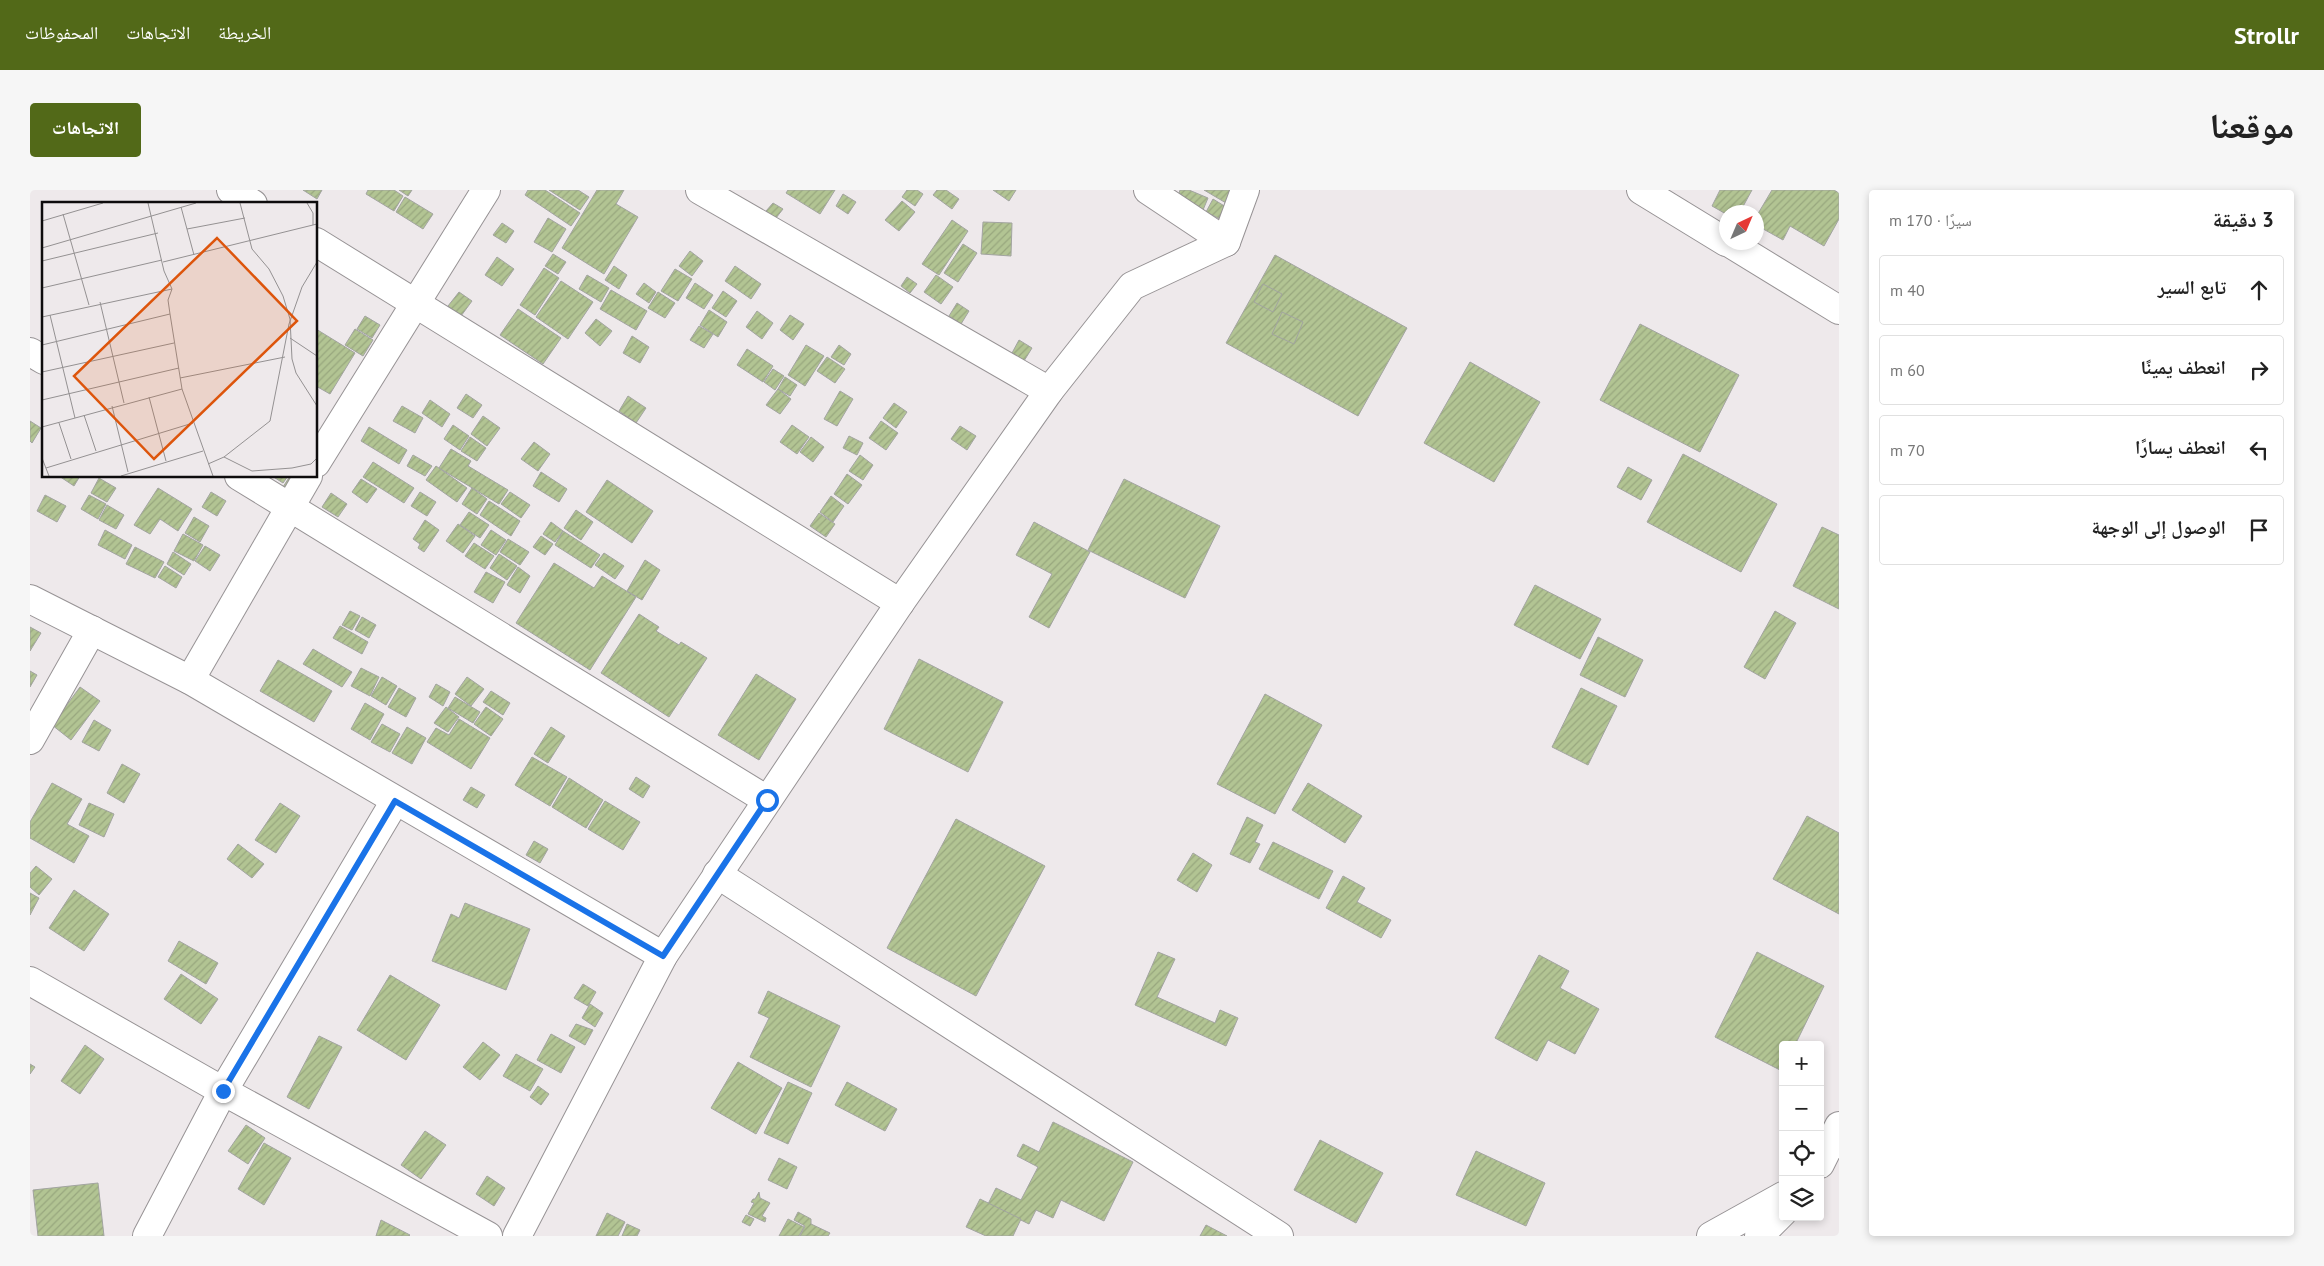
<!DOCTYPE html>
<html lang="ar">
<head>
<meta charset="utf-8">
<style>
	body { margin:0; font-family:"PT Sans","Noto Naskh Arabic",sans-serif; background:#f6f6f6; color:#222; direction:rtl }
	.controls { position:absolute; right:15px; bottom:15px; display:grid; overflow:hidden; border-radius:5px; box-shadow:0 2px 8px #0003 }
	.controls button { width:45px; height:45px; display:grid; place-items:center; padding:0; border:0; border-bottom:1px solid #e0e0e0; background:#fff; color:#222; font:25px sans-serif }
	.compass { position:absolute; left:1689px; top:15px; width:45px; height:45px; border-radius:50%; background:#fff; box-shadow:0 2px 8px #0003; rotate:44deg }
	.stop { position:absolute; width:15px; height:15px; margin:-11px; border:4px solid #1a73e8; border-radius:50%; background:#fff }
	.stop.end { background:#1a73e8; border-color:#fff; box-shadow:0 1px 5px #0008 }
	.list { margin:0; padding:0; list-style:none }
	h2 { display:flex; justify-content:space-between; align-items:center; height:65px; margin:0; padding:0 20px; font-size:21px }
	h2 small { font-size:16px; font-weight:400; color:#767676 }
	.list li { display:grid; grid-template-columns:32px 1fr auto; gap:15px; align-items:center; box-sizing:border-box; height:70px; margin:0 10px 10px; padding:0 10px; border:1px solid #e0e0e0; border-radius:5px }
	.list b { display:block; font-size:19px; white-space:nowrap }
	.list em { font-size:16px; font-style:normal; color:#767676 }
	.icon { flex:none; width:28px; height:28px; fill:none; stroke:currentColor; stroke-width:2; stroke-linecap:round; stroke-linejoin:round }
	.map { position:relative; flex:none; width:1809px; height:1046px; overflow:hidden; direction:ltr; border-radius:5px }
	header { display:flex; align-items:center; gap:30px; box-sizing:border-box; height:70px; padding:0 25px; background:#526918; color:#fff }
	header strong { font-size:24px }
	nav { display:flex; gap:28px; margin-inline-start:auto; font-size:18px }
	.intro { display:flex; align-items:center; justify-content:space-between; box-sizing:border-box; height:120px; padding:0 30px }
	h1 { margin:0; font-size:35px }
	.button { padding:12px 22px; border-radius:5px; background:#526918; color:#fff; font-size:18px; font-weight:700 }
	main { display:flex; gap:30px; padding:0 30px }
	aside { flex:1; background:#fff; border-radius:5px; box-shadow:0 2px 8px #0003 }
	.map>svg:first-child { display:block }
	.building { fill:url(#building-hatch); stroke:#a2a4a0 }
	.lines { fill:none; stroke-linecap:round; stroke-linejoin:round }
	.minor-casing { stroke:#979395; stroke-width:30 }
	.minor { stroke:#fff; stroke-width:28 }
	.route { stroke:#1a73e8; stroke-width:6 }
	.inset-road { fill:none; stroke:#949192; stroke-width:1 }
	.view { fill:#dd550c; fill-opacity:0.15; stroke:#dd550c; stroke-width:2.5 }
	.inset-edge { fill:none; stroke:#0e0c0d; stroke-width:2.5 }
</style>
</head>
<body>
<header>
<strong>Strollr</strong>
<nav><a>الخريطة</a><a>الاتجاهات</a><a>المحفوظات</a></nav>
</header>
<div class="intro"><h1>موقعنا</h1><a class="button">الاتجاهات</a></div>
<main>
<aside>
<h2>3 دقيقة<small>سيرًا · 170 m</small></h2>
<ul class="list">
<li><svg class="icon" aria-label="ahead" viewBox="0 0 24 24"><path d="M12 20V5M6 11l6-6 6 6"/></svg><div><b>تابع السير</b></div><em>40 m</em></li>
<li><svg class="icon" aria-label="right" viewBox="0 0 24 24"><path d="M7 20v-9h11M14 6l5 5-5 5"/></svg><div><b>انعطف يمينًا</b></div><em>60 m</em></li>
<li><svg class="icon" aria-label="left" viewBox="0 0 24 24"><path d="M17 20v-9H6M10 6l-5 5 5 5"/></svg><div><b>انعطف يسارًا</b></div><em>70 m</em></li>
<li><svg class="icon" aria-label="arrive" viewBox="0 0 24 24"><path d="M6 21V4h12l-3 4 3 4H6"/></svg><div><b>الوصول إلى الوجهة</b></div></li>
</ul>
</aside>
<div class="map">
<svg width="1809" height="1046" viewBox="0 0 1809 1046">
	<defs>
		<pattern id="building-hatch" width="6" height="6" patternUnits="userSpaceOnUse" patternTransform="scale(1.25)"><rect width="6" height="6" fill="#b2c493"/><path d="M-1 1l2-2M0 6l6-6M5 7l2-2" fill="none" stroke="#98a77e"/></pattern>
	</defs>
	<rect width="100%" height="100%" fill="#eee9eb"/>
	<g class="building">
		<polygon points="273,0 292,0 287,9"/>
		<polygon points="338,0 364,0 373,6 364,21 336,4"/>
		<polygon points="369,0 382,0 378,6"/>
		<polygon points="498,0 515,0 550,23 541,36 495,5"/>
		<polygon points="519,0 548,0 559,7 550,20"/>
		<polygon points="567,0 594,0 586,14 608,27 574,84 532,58"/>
		<polygon points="758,0 805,0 790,24 756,3"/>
		<polygon points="877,0 887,0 893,4 885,16 872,7"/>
		<polygon points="907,0 916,0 929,9 922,19 903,5"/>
		<polygon points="963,0 986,0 979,11"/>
		<polygon points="1150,0 1159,0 1178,8 1173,20 1147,9"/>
		<polygon points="1174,0 1203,0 1196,13"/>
		<polygon points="1690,0 1722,0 1710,22 1696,22 1696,24 1682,16"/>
		<polygon points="1742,0 1804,0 1809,3 1809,29 1794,56 1760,36 1753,50 1726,35 1726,27"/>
		<polygon points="813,4 826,12 818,24 806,16"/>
		<polygon points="375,7 403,24 393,39 366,22"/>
		<polygon points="1183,9 1196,17 1190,29 1176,22"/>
		<polygon points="872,11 885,22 869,41 855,30"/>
		<polygon points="743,13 753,19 746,28 736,21"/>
		<polygon points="518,28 536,39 522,62 504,52"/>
		<polygon points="922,30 938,41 909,85 892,74"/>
		<polygon points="953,32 982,33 981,66 951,64"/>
		<polygon points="472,33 484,41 476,53 463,45"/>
		<polygon points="933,54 947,63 928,92 914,83"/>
		<polygon points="660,61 673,71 662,86 649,76"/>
		<polygon points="523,64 536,72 528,84 515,76"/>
		<polygon points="1245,65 1377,138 1328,226 1196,153"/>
		<polygon points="467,67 484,79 472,96 455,85"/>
		<polygon points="584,76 597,85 589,99 575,90"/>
		<polygon points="705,76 731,94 721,109 695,91"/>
		<polygon points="514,78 529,88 505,125 490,115"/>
		<polygon points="645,79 662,89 648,111 631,101"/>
		<polygon points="557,85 579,98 571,112 549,99"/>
		<polygon points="906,85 923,97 911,114 894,102"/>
		<polygon points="877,87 887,94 880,103 871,96"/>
		<polygon points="531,91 563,112 538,149 506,127"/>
		<polygon points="614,93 626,102 619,113 606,104"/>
		<polygon points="665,93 683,105 674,119 656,108"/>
		<polygon points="1233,94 1252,104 1243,122 1224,112"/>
		<polygon points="581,100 617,121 606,140 570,119"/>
		<polygon points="693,101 707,111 696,127 682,118"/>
		<polygon points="429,102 442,111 431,126 418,116"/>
		<polygon points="628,102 645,113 635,128 618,118"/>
		<polygon points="927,113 939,121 931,134 919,126"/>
		<polygon points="488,119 531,148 513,174 470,145"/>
		<polygon points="679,120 697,132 688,147 670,135"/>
		<polygon points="727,121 743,133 732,149 716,137"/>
		<polygon points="1252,122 1273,132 1264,154 1242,144"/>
		<polygon points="760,125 774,134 763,150 750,140"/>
		<polygon points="335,126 350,135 342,148 327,139"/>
		<polygon points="566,129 582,141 570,156 555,143"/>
		<polygon points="1610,134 1709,185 1670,262 1570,210"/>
		<polygon points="669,136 683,144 674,158 660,150"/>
		<polygon points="286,139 325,163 300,204 286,196"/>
		<polygon points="325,139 343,150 333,166 315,155"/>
		<polygon points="602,146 619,157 610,173 593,163"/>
		<polygon points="989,150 1002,158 994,171 982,163"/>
		<polygon points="776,155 794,166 775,196 758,185"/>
		<polygon points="809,155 821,164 814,175 801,167"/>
		<polygon points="717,159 743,176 733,192 707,175"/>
		<polygon points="797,167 815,179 805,193 787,181"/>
		<polygon points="1440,172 1510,212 1464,292 1394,253"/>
		<polygon points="743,179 754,186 745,200 734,192"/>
		<polygon points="755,187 767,195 760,206 748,199"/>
		<polygon points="748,199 761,209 750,224 736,215"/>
		<polygon points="810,201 823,209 807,236 794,229"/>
		<polygon points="436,204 452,215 443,228 427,218"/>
		<polygon points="598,206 616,218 606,233 589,221"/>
		<polygon points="400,210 420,224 412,237 392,223"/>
		<polygon points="864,213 877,222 866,238 853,228"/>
		<polygon points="372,216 393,228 385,243 363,231"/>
		<polygon points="453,226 470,238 457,256 441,244"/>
		<polygon points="0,231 11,238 2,253 0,251"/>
		<polygon points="851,231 868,243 856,260 839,248"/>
		<polygon points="423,235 439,246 430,260 414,249"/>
		<polygon points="762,235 779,247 767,264 750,252"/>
		<polygon points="930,236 946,246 937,260 921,249"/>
		<polygon points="339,237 377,260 369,274 331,251"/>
		<polygon points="819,246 833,253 827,265 813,258"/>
		<polygon points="440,247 456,258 447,271 431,261"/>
		<polygon points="781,247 794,257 783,272 770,262"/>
		<polygon points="504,252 520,264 508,281 491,269"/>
		<polygon points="421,259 441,271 438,276 478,300 469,314 409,278"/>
		<polygon points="1653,264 1747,314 1711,382 1617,332"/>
		<polygon points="383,265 402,276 395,286 377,276"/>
		<polygon points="830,265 843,275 833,290 819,281"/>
		<polygon points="343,272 384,298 374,313 333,287"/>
		<polygon points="406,276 437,298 427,312 396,290"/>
		<polygon points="1598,277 1622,290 1611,310 1587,297"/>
		<polygon points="511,282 537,299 529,312 503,296"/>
		<polygon points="817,284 832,295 818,314 804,304"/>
		<polygon points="29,286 50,286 44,296"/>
		<polygon points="242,286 258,286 253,293"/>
		<polygon points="260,286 269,286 260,301 253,297"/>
		<polygon points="69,288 86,298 77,312 61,303"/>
		<polygon points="331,289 347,299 337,313 322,302"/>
		<polygon points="1094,289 1190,336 1155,408 1058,360"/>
		<polygon points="577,290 623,321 602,353 556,322"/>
		<polygon points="128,298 162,319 148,341 130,329 120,344 104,335"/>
		<polygon points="442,298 457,309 447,324 432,314"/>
		<polygon points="181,302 196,311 187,326 172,317"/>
		<polygon points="390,302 406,312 397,326 381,316"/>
		<polygon points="480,302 500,315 491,328 471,314"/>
		<polygon points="301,303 317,314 308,327 292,317"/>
		<polygon points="15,305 36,316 27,332 7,321"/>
		<polygon points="59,305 76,314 68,329 51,319"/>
		<polygon points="801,306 814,316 803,332 790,322"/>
		<polygon points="459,311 490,331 481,346 450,325"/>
		<polygon points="77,315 94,325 86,339 69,330"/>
		<polygon points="546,320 563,332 551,350 534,338"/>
		<polygon points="439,322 459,335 450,348 430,335"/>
		<polygon points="789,323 805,334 796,347 780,336"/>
		<polygon points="164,327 179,336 170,352 155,343"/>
		<polygon points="395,330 409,340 394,362 388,358 390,354 383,349"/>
		<polygon points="521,332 533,341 525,352 513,344"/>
		<polygon points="1004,332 1060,362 1019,438 999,427 1022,384 986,365"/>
		<polygon points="428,334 445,346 433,363 416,351"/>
		<polygon points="1792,337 1809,345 1809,419 1763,396"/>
		<polygon points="75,340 102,355 95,369 68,355"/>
		<polygon points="461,340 476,350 466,365 451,355"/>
		<polygon points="533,341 570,365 561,378 525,355"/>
		<polygon points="153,344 173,355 164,371 144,361"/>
		<polygon points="511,346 523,354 515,365 503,357"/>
		<polygon points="478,349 499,362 490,375 470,362"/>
		<polygon points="444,353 464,366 455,379 435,366"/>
		<polygon points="175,356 190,365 180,381 165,371"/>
		<polygon points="105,357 134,372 125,388 96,374"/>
		<polygon points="143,362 161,374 154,385 137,374"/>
		<polygon points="574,363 594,376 585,389 565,375"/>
		<polygon points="469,364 487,376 477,390 460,378"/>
		<polygon points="615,370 630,380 612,410 597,401"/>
		<polygon points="524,373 564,398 572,386 606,407 560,480 486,433"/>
		<polygon points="135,376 152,387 146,398 128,387"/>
		<polygon points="488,377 500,386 490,403 477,395"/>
		<polygon points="456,382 475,392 463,413 444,402"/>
		<polygon points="1505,395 1571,429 1550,469 1484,435"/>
		<polygon points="320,421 330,426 322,440 312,435"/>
		<polygon points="1745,421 1766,433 1735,489 1714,477"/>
		<polygon points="609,424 629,437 626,441 649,455 651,452 677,468 639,527 571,483"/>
		<polygon points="332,427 346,435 339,448 325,440"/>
		<polygon points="310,436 338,452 332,464 303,448"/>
		<polygon points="0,437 11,443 0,461"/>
		<polygon points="1568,447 1613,470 1595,507 1550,485"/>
		<polygon points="283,459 322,482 312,497 273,474"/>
		<polygon points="889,469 973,512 938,582 854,539"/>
		<polygon points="248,470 302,501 284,532 230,501"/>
		<polygon points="331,478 349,487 340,506 321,496"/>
		<polygon points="0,481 7,485 0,497"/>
		<polygon points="726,484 766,509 729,570 688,545"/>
		<polygon points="352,487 367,496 356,515 341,506"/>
		<polygon points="437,487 454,499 441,516 425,504"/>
		<polygon points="406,494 420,502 413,516 399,507"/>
		<polygon points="50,497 70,511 41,550 22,535"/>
		<polygon points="369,498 386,508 376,527 358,517"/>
		<polygon points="1551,498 1587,516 1558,575 1522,557"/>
		<polygon points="461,501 480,513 473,525 453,512"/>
		<polygon points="1235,504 1292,535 1245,624 1187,594"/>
		<polygon points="425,507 450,522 443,533 418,518"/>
		<polygon points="335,513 354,524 340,550 321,539"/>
		<polygon points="416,517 429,527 418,542 404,533"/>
		<polygon points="456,517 473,529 461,546 444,534"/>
		<polygon points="429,529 460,548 441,579 397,552 406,538 419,545"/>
		<polygon points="64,530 81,540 69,561 52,552"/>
		<polygon points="352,534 370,544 360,562 341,552"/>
		<polygon points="377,537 396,548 382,574 362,563"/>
		<polygon points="521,537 535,546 518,573 504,564"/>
		<polygon points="502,567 537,587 520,616 485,595"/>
		<polygon points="92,574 110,584 94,613 77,603"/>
		<polygon points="606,587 620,596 613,608 599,599"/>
		<polygon points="539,588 573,610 556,638 522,617"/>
		<polygon points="22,593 52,609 37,634 59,646 44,673 0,648 0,632"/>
		<polygon points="1278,593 1332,626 1315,653 1262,620"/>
		<polygon points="441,597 455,605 447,618 433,610"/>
		<polygon points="575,611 610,632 593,660 558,639"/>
		<polygon points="59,613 84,624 74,647 49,635"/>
		<polygon points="250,613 270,626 246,663 225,650"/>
		<polygon points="1777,626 1809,643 1809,724 1743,689"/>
		<polygon points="1217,627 1233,635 1225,652 1230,654 1220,673 1200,664"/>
		<polygon points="926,629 1015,676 946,806 857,758"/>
		<polygon points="504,651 518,659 510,673 496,665"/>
		<polygon points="1243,652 1303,681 1289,709 1229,679"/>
		<polygon points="208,654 234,674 222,688 197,669"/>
		<polygon points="1163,663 1182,675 1167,702 1147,690"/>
		<polygon points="6,676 22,689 9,705 0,697 0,683"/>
		<polygon points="1313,686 1335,698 1327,712 1361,730 1351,748 1296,718"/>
		<polygon points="44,700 79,724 54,761 19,738"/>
		<polygon points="0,703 9,708 0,725"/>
		<polygon points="435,713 500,739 476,800 402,771 421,724 429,728"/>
		<polygon points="149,751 188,773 176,794 138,771"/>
		<polygon points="1128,762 1145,769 1127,807 1185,833 1190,820 1208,828 1196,856 1105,815"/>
		<polygon points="1727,762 1794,796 1765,855 1753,855 1752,881 1685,847"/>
		<polygon points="1509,765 1539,781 1530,798 1569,819 1545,864 1518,850 1507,871 1465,848"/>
		<polygon points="151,784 188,809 171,834 134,809"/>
		<polygon points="360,785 410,815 376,870 327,840"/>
		<polygon points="553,794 566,802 558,816 544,808"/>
		<polygon points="738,801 810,836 781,897 720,867 739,828 728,823"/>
		<polygon points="560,814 573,823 565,837 552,828"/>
		<polygon points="546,834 563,840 555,855 539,846"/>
		<polygon points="521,844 545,857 531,883 507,870"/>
		<polygon points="289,846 312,857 279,919 257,907"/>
		<polygon points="453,852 470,865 450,890 433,877"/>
		<polygon points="55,855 74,869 50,904 31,891"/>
		<polygon points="486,864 513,879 500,901 473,886"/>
		<polygon points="708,872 752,898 726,944 681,918"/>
		<polygon points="0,874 5,877 0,884"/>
		<polygon points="758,892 782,903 758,954 734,943"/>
		<polygon points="817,892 867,919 855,941 805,915"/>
		<polygon points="508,896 519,904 511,915 500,907"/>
		<polygon points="1023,932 1103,972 1074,1031 1031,1010 1023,1028 1006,1020 999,1034 958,1014 966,998 991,1010 1008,977 987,966 993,954 1009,962"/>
		<polygon points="216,935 235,948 218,974 198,961"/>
		<polygon points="395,941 416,955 391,989 371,975"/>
		<polygon points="1290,950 1353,983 1326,1033 1264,1000"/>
		<polygon points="234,953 261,968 234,1015 208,999"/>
		<polygon points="1446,961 1515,993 1496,1036 1426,1005"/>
		<polygon points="749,968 767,977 757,999 738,990"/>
		<polygon points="457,986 475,998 464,1016 446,1004"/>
		<polygon points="68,993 74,1046 8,1046 3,1000"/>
		<polygon points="729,1002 730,1008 740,1013 732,1026 736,1028 735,1032 718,1024 724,1013 721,1012 723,1009 725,1009"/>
		<polygon points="950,1009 991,1029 983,1046 956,1046 936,1037"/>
		<polygon points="768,1022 781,1029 781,1034 800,1043 798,1046 770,1046 775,1036 764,1030"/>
		<polygon points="577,1023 595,1032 588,1046 566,1046"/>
		<polygon points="716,1025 724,1029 720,1036 712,1032"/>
		<polygon points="758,1029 774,1037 769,1046 749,1046"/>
		<polygon points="351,1030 380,1045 379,1046 346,1046"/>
		<polygon points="597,1034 610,1040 607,1046 592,1046"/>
		<polygon points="1176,1035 1197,1046 1170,1046"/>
	</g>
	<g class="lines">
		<defs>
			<g id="minor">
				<polyline points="201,0 223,14"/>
				<polyline points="670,0 1019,201"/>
				<polyline points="1118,0 1196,52"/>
				<polyline points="1611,0 1696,52"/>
				<polyline points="286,52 870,413"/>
				<polyline points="1698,52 1809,120"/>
				<polyline points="0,162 14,170"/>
				<polyline points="286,273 456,0"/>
				<polyline points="209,286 737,610"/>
				<polyline points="0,409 160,490 633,766"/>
				<polyline points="160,490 278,286"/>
				<polyline points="0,550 62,440"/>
				<polyline points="687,684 1249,1046"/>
				<polyline points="0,791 193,901 458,1046"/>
				<polyline points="1790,974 1809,936"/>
				<polyline points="117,1046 193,901 365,611"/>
				<polyline points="487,1046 633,766 870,413 1019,201 1102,96 1196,52 1215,0"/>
				<polyline points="1681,1046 1753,1006"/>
				<polyline points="1729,1046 1753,1022"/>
			</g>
		</defs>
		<use href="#minor" class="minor-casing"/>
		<use href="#minor" class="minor"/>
	</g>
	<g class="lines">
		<polyline class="route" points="193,901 365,611 633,766 737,610"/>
	</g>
	<g transform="translate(12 12)">
		<rect width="275" height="275" fill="#eee9eb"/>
		<path class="inset-road" d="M106 1 122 69 130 87 126 98 128 112 140 187 171 274M198 1 210 47 227 67 241 94 248 117 250 157 254 171 275 204M265 1 271 11V23M139 5 152 53M21 12 47 103M0 19 61 1M145 27 203 16M0 46 154 1M0 59 116 31M121 60 275 22M0 86 120 58M58 100 82 201M8 113 33 216M0 115 130 87M248 136 275 154M0 143 128 112M0 170 132 141M138 176 243 155M107 195 124 259M0 198 137 166M70 204 86 270M42 213 54 249M17 221 29 257M0 225 140 187M182 255 210 269 250 266 269 262 275 256M0 256 7 274M166 262 182 255 228 219 247 122 260 85 275 60M4 266 151 221M79 274 161 249"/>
		<path class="view" d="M175 36 255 119 112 257 32 174Z"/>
		<rect width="275" height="275" class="inset-edge"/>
	</g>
</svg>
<div class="controls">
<button>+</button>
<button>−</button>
<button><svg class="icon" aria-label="locate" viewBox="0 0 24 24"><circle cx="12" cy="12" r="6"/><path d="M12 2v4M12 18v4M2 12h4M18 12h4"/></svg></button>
<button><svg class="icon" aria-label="layers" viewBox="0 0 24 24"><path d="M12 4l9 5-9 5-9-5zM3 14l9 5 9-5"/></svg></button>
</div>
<svg class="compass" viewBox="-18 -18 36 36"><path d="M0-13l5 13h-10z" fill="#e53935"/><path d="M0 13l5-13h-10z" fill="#767676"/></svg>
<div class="stop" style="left:737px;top:610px"></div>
<div class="stop end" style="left:193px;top:901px"></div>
</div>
</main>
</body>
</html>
